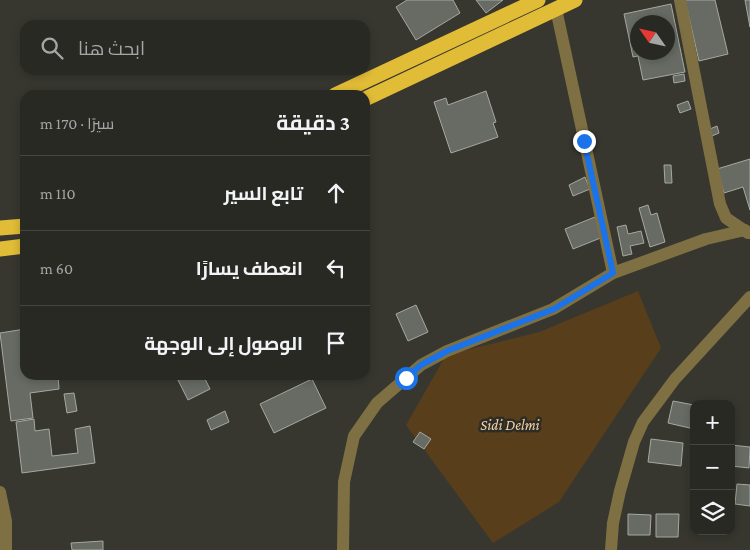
<!DOCTYPE html>
<html lang="ar">
<head>
<meta charset="utf-8">
<style>
	body { margin:0; font-family:"Crimson Pro",Cairo,serif; background:#353531; color:#f1f3f6; direction:rtl }
	.controls { position:absolute; right:15px; bottom:15px; display:grid; overflow:hidden; border-radius:10px; box-shadow:0 2px 8px #0003 }
	.controls button { width:45px; height:45px; display:grid; place-items:center; padding:0; border:0; border-bottom:1px solid #454541; background:#292924; color:#f1f3f6; font:25px sans-serif }
	.compass { position:absolute; left:630px; top:15px; width:45px; height:45px; border-radius:50%; background:#292924; box-shadow:0 2px 8px #0003; rotate:304deg }
	.stop { position:absolute; width:15px; height:15px; margin:-11px; border:4px solid #1a73e8; border-radius:50%; background:#fff }
	.stop.end { background:#1a73e8; border-color:#fff; box-shadow:0 1px 5px #0008 }
	.list { margin:0; padding:0; list-style:none }
	h2 { display:flex; justify-content:space-between; align-items:center; height:65px; margin:0; padding:0 20px; font-size:21px }
	h2 small { font-size:16px; font-weight:400; color:#a5a6a6 }
	.list li { display:grid; grid-template-columns:32px 1fr auto; gap:15px; align-items:center; box-sizing:border-box; height:75px; padding:0 20px; border-top:1px solid #454541 }
	.list b { display:block; font-size:19px; white-space:nowrap }
	.list em { font-size:16px; font-style:normal; color:#a5a6a6 }
	.icon { flex:none; width:28px; height:28px; fill:none; stroke:currentColor; stroke-width:2; stroke-linecap:round; stroke-linejoin:round }
	.map { position:relative; flex:none; width:750px; height:550px; overflow:hidden; direction:ltr }
	.search { position:absolute; background:#292924; box-shadow:0 2px 8px #0003; left:20px; top:20px; width:350px; height:55px; display:flex; align-items:center; gap:12px; box-sizing:border-box; padding:0 18px; border-radius:15px; color:#a5a6a6; font-size:19px }
	.panel { position:absolute; background:#292924; box-shadow:0 2px 8px #0003; left:20px; top:90px; width:350px; height:290px; border-radius:15px; direction:rtl }
	.map>svg:first-child { display:block }
	.green { fill:#583e1b }
	.building { fill:#676b64; stroke:#a4a9a1; fill-rule:evenodd }
	.lines { fill:none; stroke-linecap:round; stroke-linejoin:round }
	.minor { stroke:#7e7042; stroke-width:12 }
	.highway { stroke:#e1bc36; stroke-width:15 }
	.route { stroke:#1a73e8; stroke-width:6 }
	.labels { text-anchor:middle; stroke-width:5; stroke-linejoin:round; paint-order:stroke }
	.park-label { font-size:15px; font-style:italic; fill:#f6d1a5; stroke:#2c2d26 }
</style>
</head>
<body>
<div class="map">
<svg width="750" height="550" viewBox="0 0 750 550">
	<rect width="100%" height="100%" fill="#373730"/>
	<polygon class="green" points="638,291 661,348 559,502 493,543 406,425 446,355 539,332"/>
	<g class="building">
		<polygon points="407,0 453,0 460,13 416,40 396,7"/>
		<polygon points="476,0 503,0 486,13"/>
		<polygon points="685,0 715,0 728,54 699,61"/>
		<polygon points="745,0 750,0 750,27"/>
		<path d="M671 4 685 72 643 80 638 56 633 57 624 14ZM638 22H668V52H638Z"/>
		<polygon points="684,74 685,81 674,83 673,76"/>
		<polygon points="486,91 496,122 493,123 498,137 451,153 434,102 446,98 448,105"/>
		<polygon points="688,101 691,109 680,113 677,105"/>
		<polygon points="717,126 719,133 712,136 710,129"/>
		<polygon points="750,159 750,210 743,187 724,193 717,169"/>
		<polygon points="664,165 671,165 672,183 665,183"/>
		<polygon points="585,177 590,189 573,196 569,185"/>
		<polygon points="648,205 651,215 657,213 665,242 650,247 639,208"/>
		<polygon points="595,217 603,237 573,249 565,229"/>
		<polygon points="626,225 628,234 641,231 644,243 630,246 632,254 623,256 617,227"/>
		<polygon points="416,305 428,332 408,341 396,314"/>
		<polygon points="25,329 25,375 60,375 58,375 59,389 30,393 33,418 11,421 0,333"/>
		<polygon points="179,375 203,375 210,389 188,400 176,376"/>
		<polygon points="312,379 326,408 274,433 260,404"/>
		<polygon points="74,393 77,411 67,413 64,394"/>
		<polygon points="673,401 694,405 694,429 668,423"/>
		<polygon points="225,411 229,422 211,430 207,420"/>
		<polygon points="34,419 35,431 49,429 52,456 78,453 75,429 90,426 95,463 22,473 16,422"/>
		<polygon points="420,432 431,439 424,449 413,442"/>
		<polygon points="651,439 683,443 681,466 648,462"/>
		<polygon points="731,445 750,447 749,468 731,466"/>
		<polygon points="737,484 750,485 750,506 735,504"/>
		<polygon points="628,514 651,515 650,535 628,535"/>
		<polygon points="656,514 679,514 678,537 656,537"/>
		<polygon points="103,541 103,550 72,550 71,543"/>
	</g>
	<g class="lines">
		<g class="minor">
			<polyline points="680,0 720,204 726,218 748,233"/>
			<polyline points="556,9 613,273"/>
			<polyline points="0,492 6,521 6,550"/>
			<polyline points="343,550 344,482 354,436 377,403 421,365 447,351 553,309 613,273 706,239 745,230"/>
			<polyline points="611,550 613,523 620,491 634,442 643,422 675,379 750,297"/>
		</g>
		<g class="highway">
			<polyline points="335,95 538,0"/>
			<polyline points="365,99 575,0"/>
			<polyline points="0,228 25,226"/>
			<polyline points="0,249 25,246"/>
		</g>
	</g>
	<g class="lines">
		<polyline class="route" points="406,378 421,365 447,351 554,309 613,273 584,141"/>
	</g>
	<g class="labels">
		<g class="park-label">
			<text x="510" y="430">Sidi Delmi</text>
		</g>
	</g>
</svg>
<div class="controls">
<button>+</button>
<button>−</button>
<button><svg class="icon" aria-label="layers" viewBox="0 0 24 24"><path d="M12 4l9 5-9 5-9-5zM3 14l9 5 9-5"/></svg></button>
</div>
<svg class="compass" viewBox="-18 -18 36 36"><path d="M0-13l5 13h-10z" fill="#e53935"/><path d="M0 13l5-13h-10z" fill="#a5a6a6"/></svg>
<div class="stop" style="left:406px;top:378px"></div>
<div class="stop end" style="left:584px;top:141px"></div>
<div class="search"><svg class="icon" aria-label="search" viewBox="0 0 24 24"><circle cx="10" cy="10" r="6"/><path d="M15 15l6 6"/></svg>ابحث هنا</div>
<section class="panel">
<h2>3 دقيقة<small>سيرًا · 170 m</small></h2>
<ul class="list">
<li><svg class="icon" aria-label="ahead" viewBox="0 0 24 24"><path d="M12 20V5M6 11l6-6 6 6"/></svg><div><b>تابع السير</b></div><em>110 m</em></li>
<li><svg class="icon" aria-label="left" viewBox="0 0 24 24"><path d="M17 20v-9H6M10 6l-5 5 5 5"/></svg><div><b>انعطف يسارًا</b></div><em>60 m</em></li>
<li><svg class="icon" aria-label="arrive" viewBox="0 0 24 24"><path d="M6 21V4h12l-3 4 3 4H6"/></svg><div><b>الوصول إلى الوجهة</b></div></li>
</ul>
</section>
</div>
</body>
</html>
